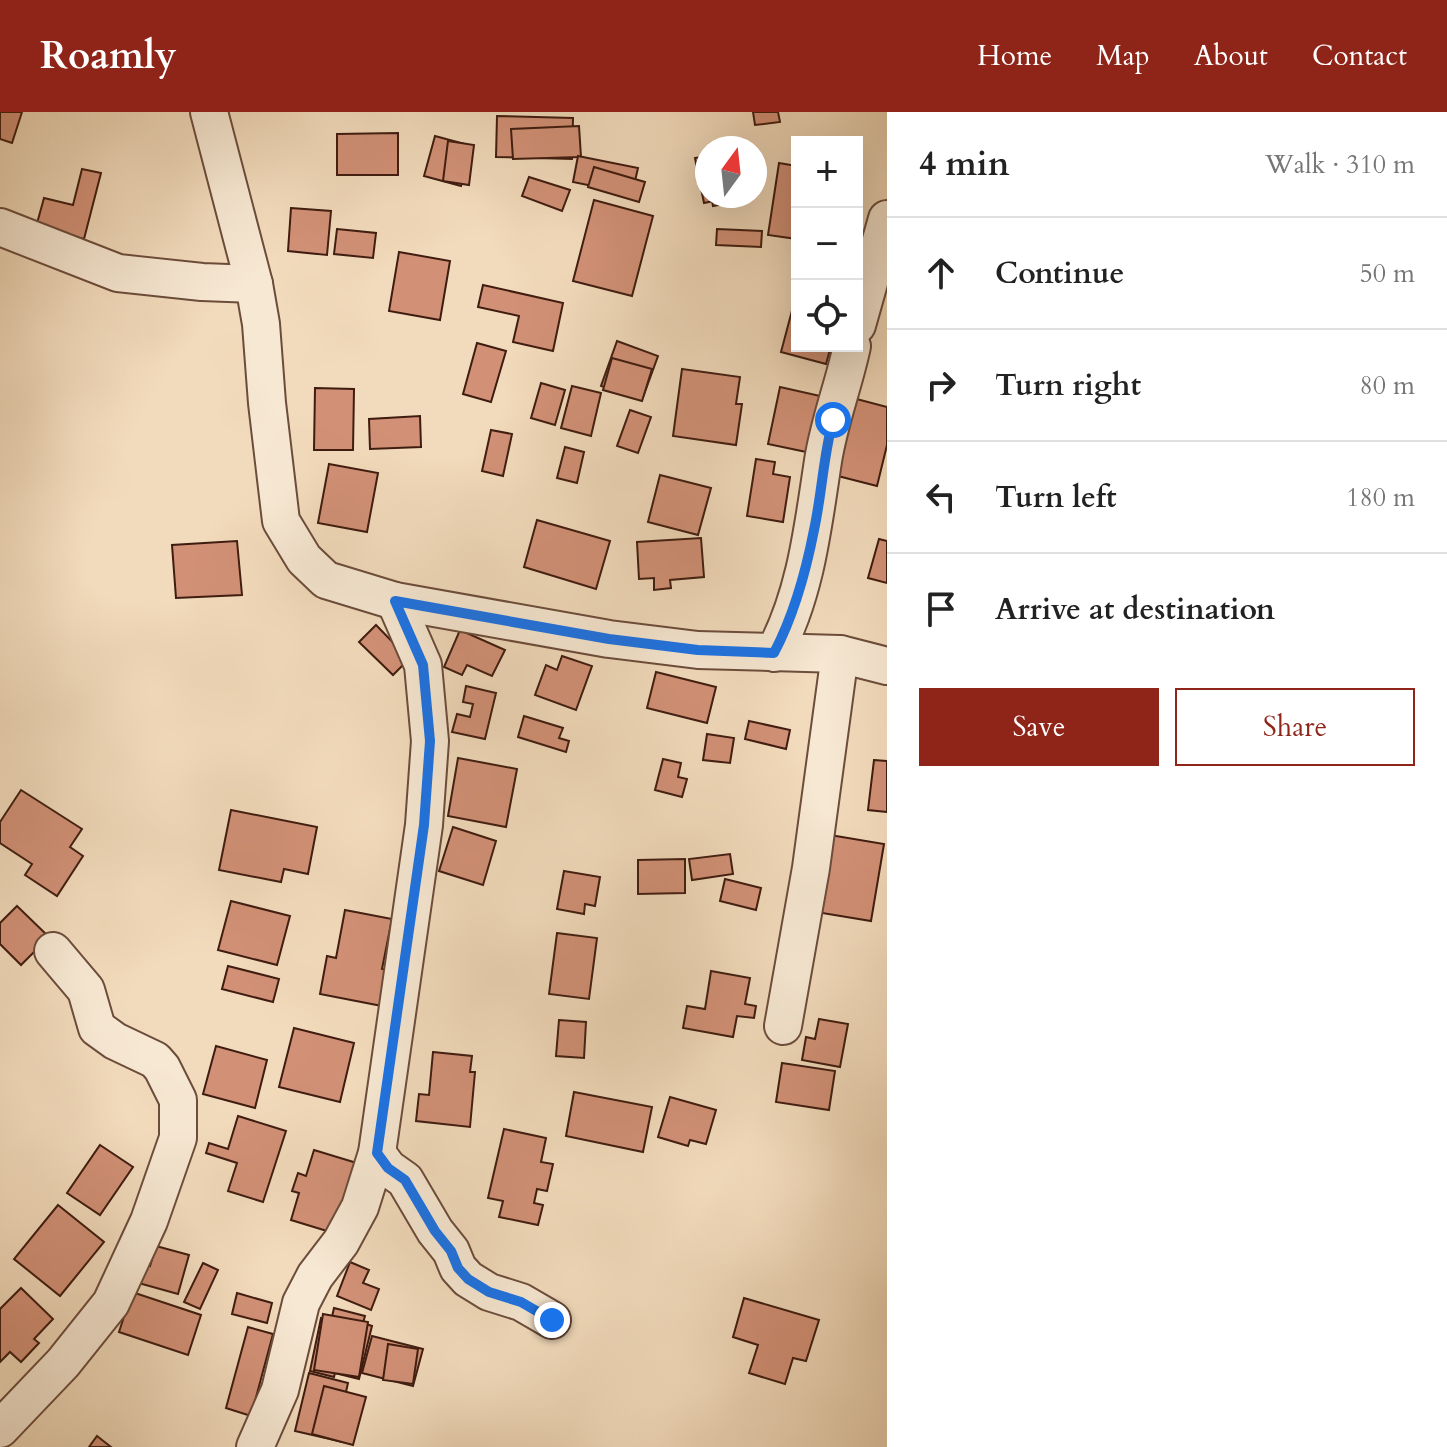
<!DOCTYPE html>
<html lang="en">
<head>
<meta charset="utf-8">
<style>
	body { margin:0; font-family:Cardo,serif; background:#f6f6f6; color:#222 }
	.controls { position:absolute; right:24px; top:24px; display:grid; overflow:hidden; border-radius:0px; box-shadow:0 8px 32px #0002 }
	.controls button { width:72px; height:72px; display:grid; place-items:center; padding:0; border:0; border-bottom:2px solid #e0e0e0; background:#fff; color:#222; font:40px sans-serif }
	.compass { position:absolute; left:695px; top:24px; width:72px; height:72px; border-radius:50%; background:#fff; box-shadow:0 8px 32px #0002; rotate:15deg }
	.stop { position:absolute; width:24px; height:24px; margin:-18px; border:6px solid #1a73e8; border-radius:50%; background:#fff }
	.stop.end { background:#1a73e8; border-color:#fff; box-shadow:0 2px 8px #0008 }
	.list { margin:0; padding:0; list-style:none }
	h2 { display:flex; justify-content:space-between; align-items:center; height:104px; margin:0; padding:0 32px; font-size:34px }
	h2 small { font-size:26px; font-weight:400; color:#767676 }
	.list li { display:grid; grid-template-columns:52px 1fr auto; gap:24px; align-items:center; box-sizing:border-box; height:112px; padding:0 32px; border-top:2px solid #e0e0e0 }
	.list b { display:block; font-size:30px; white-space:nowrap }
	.list em { font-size:26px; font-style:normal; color:#767676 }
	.actions { display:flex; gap:16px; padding:24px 32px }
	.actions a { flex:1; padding:18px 0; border:2px solid #8f2418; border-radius:0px; text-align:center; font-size:28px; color:#8f2418 }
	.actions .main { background:#8f2418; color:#fff }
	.icon { flex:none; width:44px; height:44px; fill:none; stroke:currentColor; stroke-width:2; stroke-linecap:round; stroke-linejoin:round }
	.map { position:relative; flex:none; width:887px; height:1335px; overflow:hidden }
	header { display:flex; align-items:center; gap:48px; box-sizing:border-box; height:112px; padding:0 40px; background:#8f2418; color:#fff }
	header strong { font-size:38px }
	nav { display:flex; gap:44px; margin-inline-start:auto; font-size:28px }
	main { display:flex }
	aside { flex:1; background:#fff }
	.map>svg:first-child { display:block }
	.building { fill:#d29177; stroke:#3f1c10; stroke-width:2 }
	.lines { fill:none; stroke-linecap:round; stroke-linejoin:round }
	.minor-casing { stroke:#6c4c3b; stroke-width:40 }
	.minor { stroke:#f7e8d3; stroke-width:36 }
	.route { stroke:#1a73e8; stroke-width:10 }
</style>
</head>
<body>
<header>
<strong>Roamly</strong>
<nav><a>Home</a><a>Map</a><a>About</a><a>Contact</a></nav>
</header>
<main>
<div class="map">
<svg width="887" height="1335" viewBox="0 0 887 1335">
	<rect width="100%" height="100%" fill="#f2dbbc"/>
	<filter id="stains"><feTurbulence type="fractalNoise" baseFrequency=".0025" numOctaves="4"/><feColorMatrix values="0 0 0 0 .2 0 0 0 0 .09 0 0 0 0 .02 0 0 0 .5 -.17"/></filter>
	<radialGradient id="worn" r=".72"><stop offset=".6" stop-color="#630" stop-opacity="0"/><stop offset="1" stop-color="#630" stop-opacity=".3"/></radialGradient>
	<g class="building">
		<polygon points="0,0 22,0 12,31 0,27"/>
		<polygon points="753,0 778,0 780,10 755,13"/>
		<polygon points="497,4 573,6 572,47 496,45"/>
		<polygon points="579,14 581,45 513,47 511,17"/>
		<polygon points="398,21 398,63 337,63 337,22"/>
		<polygon points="435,24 472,34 461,74 424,64"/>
		<polygon points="448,29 474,33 469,73 443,69"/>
		<polygon points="578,44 638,56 632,82 573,70"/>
		<polygon points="707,44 707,84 732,85 704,91 695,46"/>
		<polygon points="779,51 797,54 797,127 768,123"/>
		<polygon points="594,55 645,70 639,90 588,75"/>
		<polygon points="82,57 101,61 84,127 36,115 44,86 73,93"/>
		<polygon points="529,65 570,78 562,99 522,84"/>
		<polygon points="711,84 745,84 745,88 713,94"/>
		<polygon points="594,88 653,104 632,184 573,169"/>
		<polygon points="291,96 331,99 327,143 288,139"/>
		<polygon points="337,117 376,121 373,146 334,142"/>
		<polygon points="717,117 762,119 761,135 716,133"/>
		<polygon points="399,140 450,149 440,208 389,199"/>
		<polygon points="483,173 563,191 553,239 513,230 519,204 478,195"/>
		<polygon points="794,191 797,192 797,234 831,234 826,252 781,240"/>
		<polygon points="617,229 658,244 642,288 601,274"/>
		<polygon points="477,231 506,239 491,290 463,282"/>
		<polygon points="612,246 652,257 642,289 603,278"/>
		<polygon points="682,257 740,265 736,292 742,292 736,333 673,324"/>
		<polygon points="541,271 565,278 555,313 531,306"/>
		<polygon points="572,274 601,281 591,324 561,316"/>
		<polygon points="780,275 829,286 816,342 768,332"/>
		<polygon points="315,276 354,277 353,338 314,338"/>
		<polygon points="849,285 887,295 887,333 877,374 830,362"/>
		<polygon points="630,298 651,305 638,341 617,334"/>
		<polygon points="420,304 421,335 370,337 369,307"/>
		<polygon points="491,318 512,322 503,364 482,359"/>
		<polygon points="565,335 584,340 577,371 557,366"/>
		<polygon points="756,347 775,350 773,362 790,365 783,410 747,404"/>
		<polygon points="329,352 378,361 367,420 318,411"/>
		<polygon points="660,363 711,376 698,423 648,410"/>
		<polygon points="537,408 610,429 596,477 524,455"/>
		<polygon points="701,426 704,465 670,468 671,476 654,478 654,466 639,467 637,430"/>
		<polygon points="879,427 887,429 887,471 868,466"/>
		<polygon points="237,429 242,483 176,486 172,433"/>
		<polygon points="376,513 409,547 393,563 359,530"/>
		<polygon points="460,518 505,538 492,564 467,553 462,563 444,555"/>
		<polygon points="562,544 592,554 576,598 535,583 546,553 557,558"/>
		<polygon points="656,560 716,575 707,611 647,596"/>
		<polygon points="466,574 496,581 485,627 452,620 457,602 470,605 473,592 463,590"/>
		<polygon points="524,604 563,616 559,626 569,629 566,640 518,625"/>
		<polygon points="749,609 790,618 786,637 745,627"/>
		<polygon points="707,622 734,626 730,651 703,648"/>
		<polygon points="458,646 517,657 506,715 448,704"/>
		<polygon points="663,647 681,651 678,665 687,667 682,685 655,678"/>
		<polygon points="874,648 887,649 887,700 868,698"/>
		<polygon points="21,678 82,717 70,735 83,744 57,784 25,763 32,752 0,731 0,710"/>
		<polygon points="231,698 317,715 308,762 284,757 281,770 219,758"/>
		<polygon points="453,715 496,729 483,773 439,759"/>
		<polygon points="830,723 884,732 871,809 816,800"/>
		<polygon points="730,742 733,762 692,768 689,747"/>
		<polygon points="685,747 685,781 638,782 638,748"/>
		<polygon points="564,759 600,765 595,794 585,792 584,802 557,797"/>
		<polygon points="725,767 761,776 756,798 720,789"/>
		<polygon points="231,789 290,804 277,853 218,838"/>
		<polygon points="17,794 49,825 21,853 0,832 0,811"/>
		<polygon points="345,798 392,807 382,857 389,858 382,894 320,882 327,844 336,846"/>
		<polygon points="557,821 597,826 589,887 549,882"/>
		<polygon points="228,854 279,867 273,890 222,877"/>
		<polygon points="711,859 750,866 745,892 756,894 754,906 737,904 733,925 683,916 687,894 705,897"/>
		<polygon points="819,907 848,912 840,955 802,948 806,925 815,927"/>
		<polygon points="559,908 586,910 584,946 556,944"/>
		<polygon points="294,916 354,931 340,990 279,975"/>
		<polygon points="216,934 267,948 255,996 203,982"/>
		<polygon points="433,940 472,944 470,960 475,960 470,1015 416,1009 419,982 429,983"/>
		<polygon points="782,951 835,959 829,998 776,990"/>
		<polygon points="574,980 652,995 643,1040 566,1024"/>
		<polygon points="670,985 716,998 706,1032 690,1028 688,1034 658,1025"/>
		<polygon points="238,1004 286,1019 263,1090 228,1079 237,1051 206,1041 209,1031 228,1037"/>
		<polygon points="504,1017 546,1026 541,1050 553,1052 547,1079 537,1077 534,1091 543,1093 538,1113 499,1105 503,1089 488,1086"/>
		<polygon points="100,1033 133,1055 100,1103 67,1081"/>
		<polygon points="314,1038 360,1052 340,1123 291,1108 299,1081 292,1079 298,1061 306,1064"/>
		<polygon points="58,1093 104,1130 60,1184 14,1147"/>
		<polygon points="156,1134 189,1143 178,1182 135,1170 140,1152 150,1154"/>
		<polygon points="350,1150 369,1158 363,1171 379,1177 371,1198 337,1184"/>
		<polygon points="203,1151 218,1158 200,1197 184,1190"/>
		<polygon points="21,1176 53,1207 34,1227 39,1231 21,1250 10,1240 0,1250 0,1197"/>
		<polygon points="132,1180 201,1203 188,1243 119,1220"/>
		<polygon points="237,1181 272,1191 267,1211 232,1202"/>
		<polygon points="744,1186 819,1208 806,1249 793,1246 785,1272 749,1261 758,1233 733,1225"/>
		<polygon points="334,1196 365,1204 363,1211 372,1214 359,1267 335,1261 334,1265 310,1259 321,1206 331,1209"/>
		<polygon points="323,1202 368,1210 359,1265 314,1258"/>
		<polygon points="248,1215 273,1222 251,1304 226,1296"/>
		<polygon points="372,1224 423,1237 413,1274 362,1261"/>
		<polygon points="388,1232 418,1237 413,1272 383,1268"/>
		<polygon points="309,1261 348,1271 344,1289 353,1291 343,1330 295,1319"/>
		<polygon points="324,1274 366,1285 353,1333 312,1322"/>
		<polygon points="97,1324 111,1335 89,1335"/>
	</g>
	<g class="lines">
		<defs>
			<g id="minor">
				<polyline points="209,0 254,172 261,212 267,291 281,409 304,447 326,468 395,489 609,527 698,538 840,542 887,554"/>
				<polyline points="0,115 118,161 202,170 254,172"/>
				<polyline points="857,213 887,107"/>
				<path d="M774 541C806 482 813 414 823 349 829 310 844 272 852 234"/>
				<polyline points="783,914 811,756 840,542"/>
				<polyline points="377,1041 388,1056 405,1068 435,1119 451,1139 458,1156 468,1167 489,1180 521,1190 552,1208"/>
				<polyline points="0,1317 63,1251 111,1191 149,1109 178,1026 178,988 162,956 155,948 115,929 97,916 86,878 53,839"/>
				<polyline points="255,1335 280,1278 301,1191 315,1164 341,1130 360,1095 377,1041 424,713 430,629 423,553 395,489"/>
			</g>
		</defs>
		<use href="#minor" class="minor-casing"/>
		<use href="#minor" class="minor"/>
	</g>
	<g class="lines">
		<path class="route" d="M552 1208 521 1190 489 1180 468 1167 458 1156 451 1139 435 1119 405 1068 388 1056 377 1041 424 713 430 629 423 553 395 489 609 527 698 538 774 541C794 503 806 459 814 418 822 381 823 346 833 308"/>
	</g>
	<rect width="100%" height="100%" filter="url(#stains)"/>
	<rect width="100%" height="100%" fill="url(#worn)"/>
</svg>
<div class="controls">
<button>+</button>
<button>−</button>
<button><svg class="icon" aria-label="locate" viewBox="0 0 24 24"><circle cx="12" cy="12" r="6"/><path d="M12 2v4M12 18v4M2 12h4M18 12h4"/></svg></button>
</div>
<svg class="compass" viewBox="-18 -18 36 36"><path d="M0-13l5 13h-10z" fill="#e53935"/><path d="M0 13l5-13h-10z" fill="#767676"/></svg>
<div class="stop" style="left:833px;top:308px"></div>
<div class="stop end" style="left:552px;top:1208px"></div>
</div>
<aside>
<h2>4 min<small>Walk · 310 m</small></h2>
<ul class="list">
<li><svg class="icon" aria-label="ahead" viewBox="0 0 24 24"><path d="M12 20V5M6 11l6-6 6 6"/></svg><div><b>Continue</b></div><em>50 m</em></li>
<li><svg class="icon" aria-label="right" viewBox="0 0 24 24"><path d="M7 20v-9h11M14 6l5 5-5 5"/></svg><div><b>Turn right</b></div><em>80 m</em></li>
<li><svg class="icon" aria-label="left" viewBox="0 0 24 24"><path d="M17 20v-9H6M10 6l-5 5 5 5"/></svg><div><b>Turn left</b></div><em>180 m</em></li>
<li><svg class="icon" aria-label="arrive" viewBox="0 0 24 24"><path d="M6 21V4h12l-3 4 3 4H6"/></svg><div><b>Arrive at destination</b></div></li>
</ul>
<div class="actions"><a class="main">Save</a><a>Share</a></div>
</aside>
</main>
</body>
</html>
